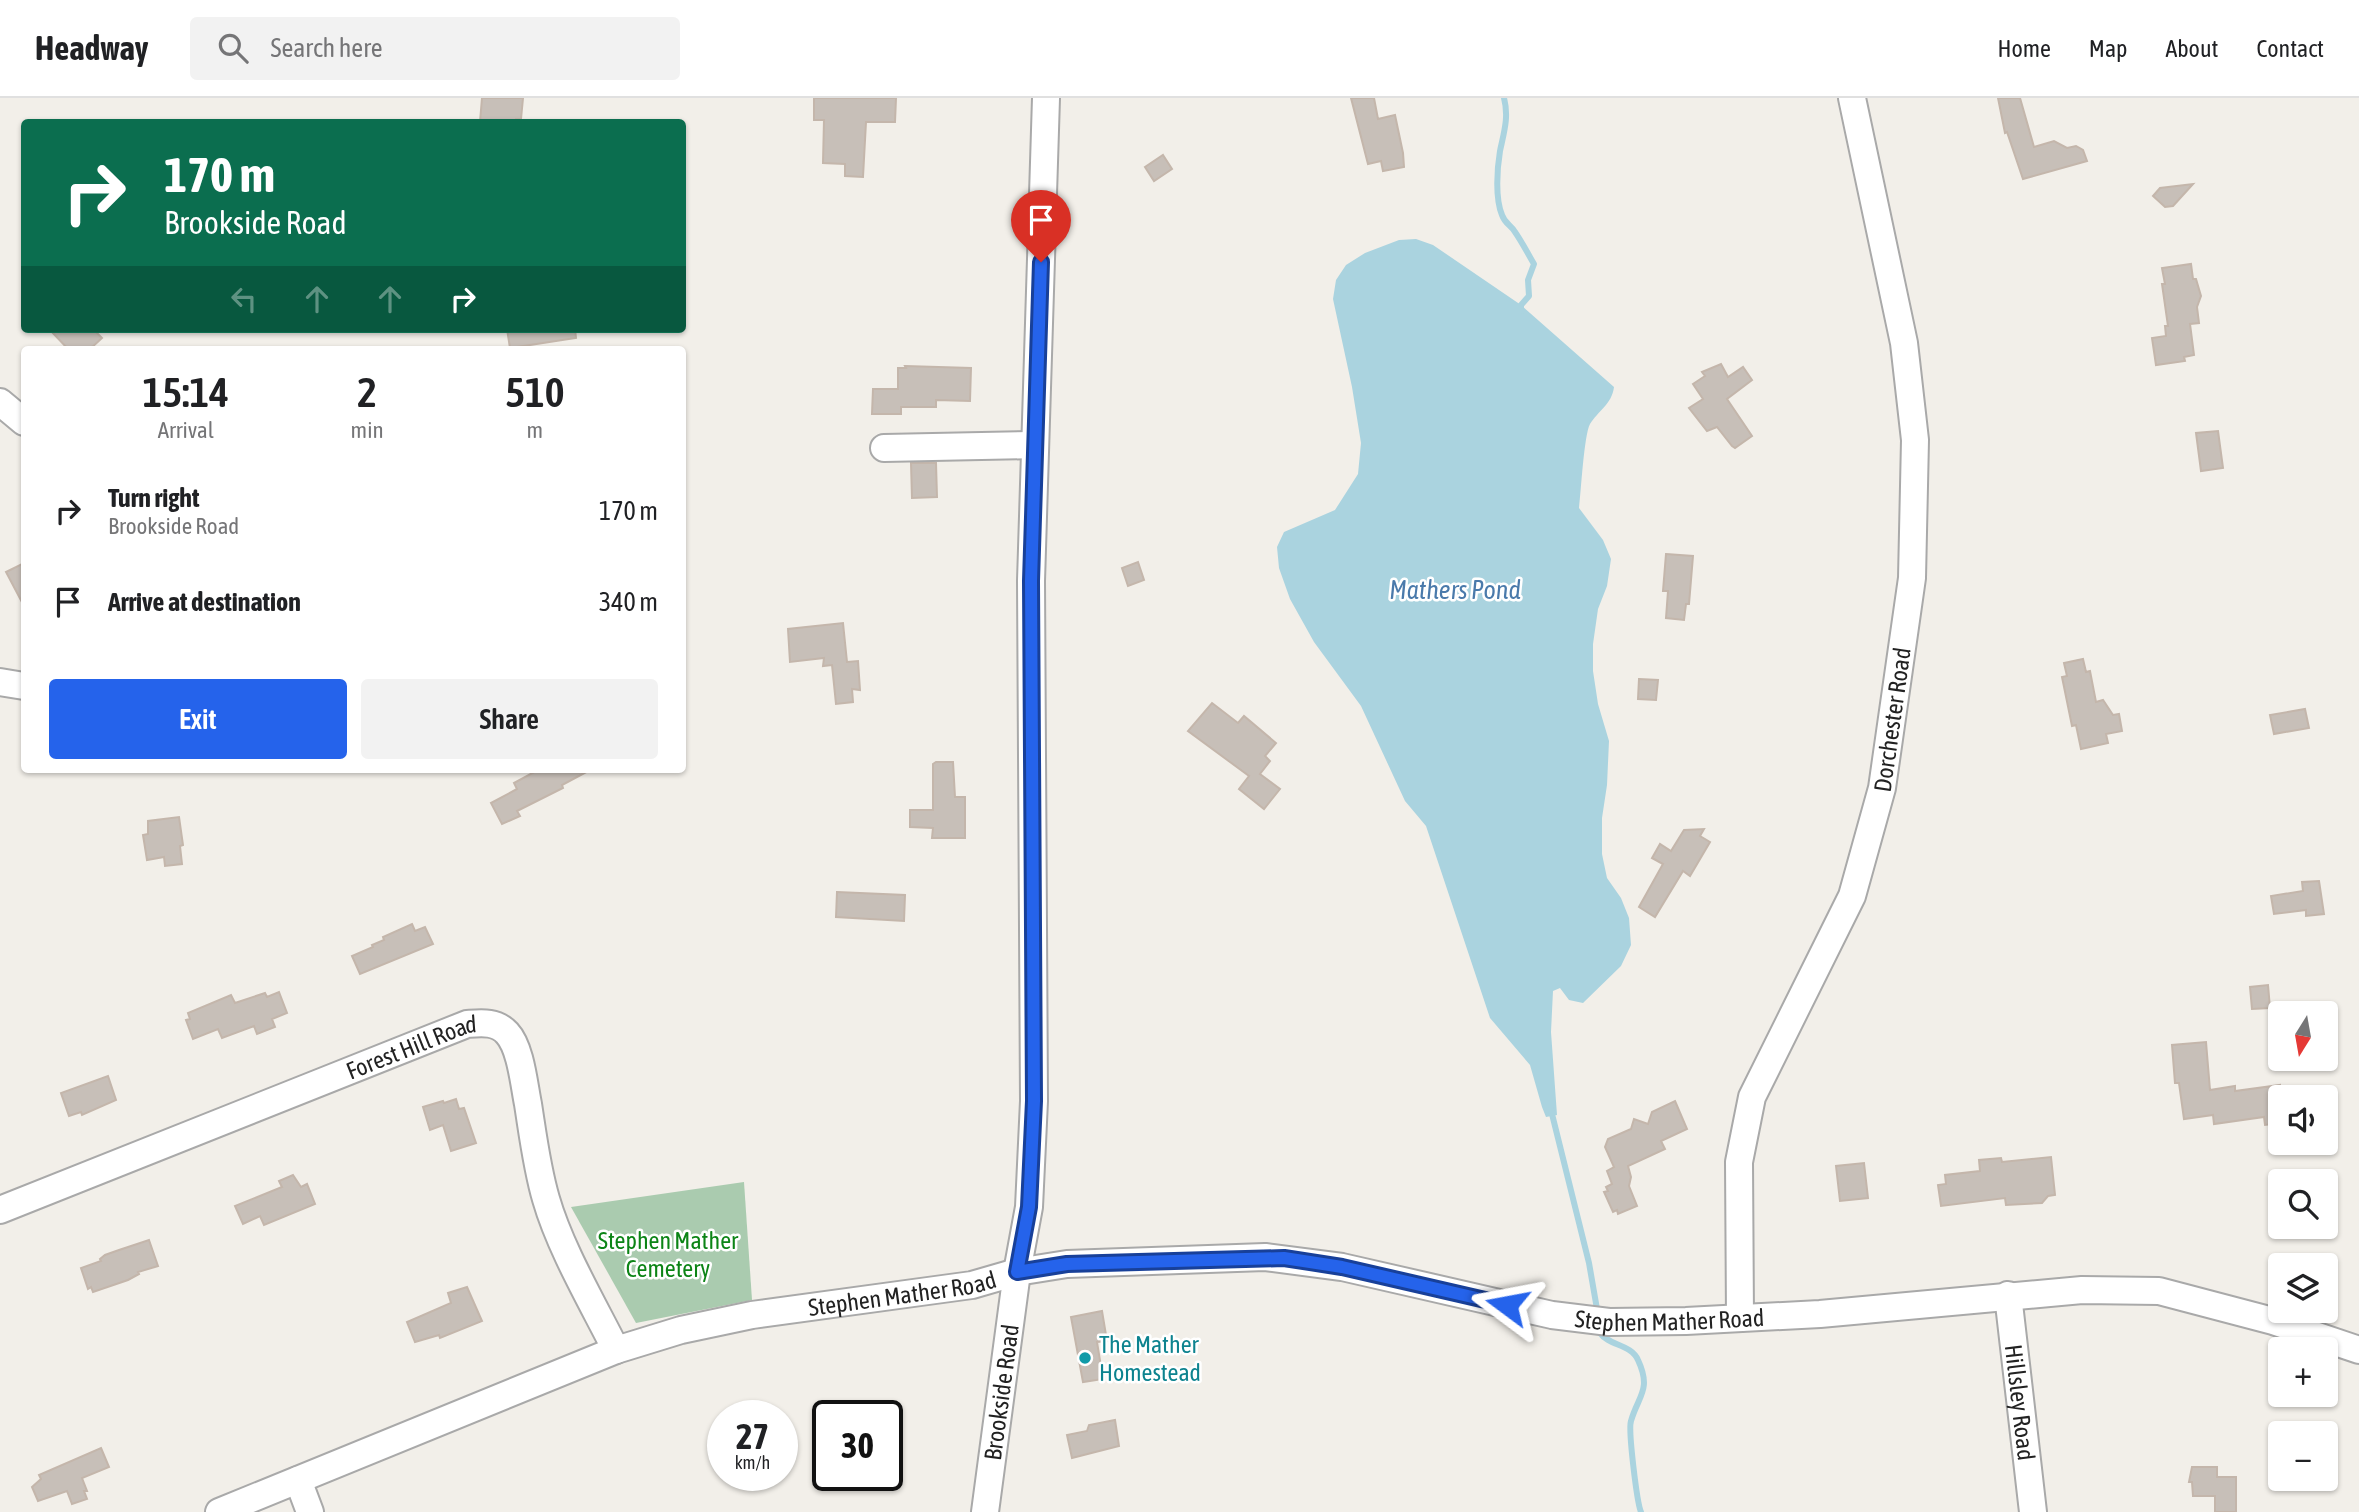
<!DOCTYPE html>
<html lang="en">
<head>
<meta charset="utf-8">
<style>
  :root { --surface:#fff; --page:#f2f2f2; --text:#202124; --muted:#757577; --line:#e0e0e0; --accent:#2563eb }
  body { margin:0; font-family:"Asap Condensed",sans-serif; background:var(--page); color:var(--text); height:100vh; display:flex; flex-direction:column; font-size:26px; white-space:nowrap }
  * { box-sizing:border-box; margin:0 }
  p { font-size:23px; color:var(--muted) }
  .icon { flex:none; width:38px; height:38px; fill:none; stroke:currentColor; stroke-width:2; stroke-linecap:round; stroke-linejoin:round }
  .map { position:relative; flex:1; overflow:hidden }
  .drawer { position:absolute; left:21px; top:248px; width:665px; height:427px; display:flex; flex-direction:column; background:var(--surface); border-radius:7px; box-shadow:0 2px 5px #0004 }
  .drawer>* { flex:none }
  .top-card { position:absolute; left:21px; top:21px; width:665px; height:214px; border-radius:7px; box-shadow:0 2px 5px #0004; background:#0b6e4f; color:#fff; overflow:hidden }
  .needle { width:46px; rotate:191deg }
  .tools { position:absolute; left:2268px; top:903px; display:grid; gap:14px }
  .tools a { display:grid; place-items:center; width:70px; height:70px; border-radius:7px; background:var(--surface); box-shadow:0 2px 5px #0004; font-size:35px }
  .speed { position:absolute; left:707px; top:1302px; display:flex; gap:14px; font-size:35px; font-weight:700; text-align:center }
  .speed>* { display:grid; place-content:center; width:91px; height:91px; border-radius:50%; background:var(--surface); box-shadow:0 2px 5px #0004; line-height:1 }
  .speed small { font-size:18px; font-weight:400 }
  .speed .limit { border:4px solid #111; border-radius:10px; background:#fff; color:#111 }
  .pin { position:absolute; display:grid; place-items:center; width:60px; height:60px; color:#fff; margin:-72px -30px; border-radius:50% 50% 50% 0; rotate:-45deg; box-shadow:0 0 7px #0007 }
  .pin .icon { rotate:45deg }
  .me { position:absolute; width:77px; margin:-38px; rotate:283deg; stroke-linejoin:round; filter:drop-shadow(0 0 5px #0008) }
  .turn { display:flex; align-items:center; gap:24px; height:147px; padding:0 28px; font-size:32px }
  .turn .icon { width:91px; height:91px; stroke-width:2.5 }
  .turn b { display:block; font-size:49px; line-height:60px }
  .lanes { display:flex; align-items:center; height:66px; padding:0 28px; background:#0003; justify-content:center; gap:35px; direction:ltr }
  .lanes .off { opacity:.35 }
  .eta { display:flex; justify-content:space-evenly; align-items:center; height:119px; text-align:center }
  .eta b { font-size:42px; font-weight:600; line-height:49px }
  .primary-button { display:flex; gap:14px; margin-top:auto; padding:14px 28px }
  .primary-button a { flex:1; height:80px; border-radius:7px; background:var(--accent); color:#fff; font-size:28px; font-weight:600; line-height:80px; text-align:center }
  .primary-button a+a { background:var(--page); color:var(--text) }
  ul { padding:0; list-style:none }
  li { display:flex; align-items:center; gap:21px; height:91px; padding:0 28px }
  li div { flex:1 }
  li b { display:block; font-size:26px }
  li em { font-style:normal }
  header { display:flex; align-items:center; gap:42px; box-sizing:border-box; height:98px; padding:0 35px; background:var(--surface); border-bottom:2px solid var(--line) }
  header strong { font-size:33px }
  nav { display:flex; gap:38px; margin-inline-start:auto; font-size:24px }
  .search { width:490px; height:63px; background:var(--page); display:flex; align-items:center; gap:18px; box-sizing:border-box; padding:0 24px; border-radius:7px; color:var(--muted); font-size:26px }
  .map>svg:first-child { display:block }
</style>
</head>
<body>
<header>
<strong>Headway</strong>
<div class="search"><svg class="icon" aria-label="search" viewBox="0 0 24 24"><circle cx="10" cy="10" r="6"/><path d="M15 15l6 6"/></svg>Search here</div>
<nav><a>Home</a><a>Map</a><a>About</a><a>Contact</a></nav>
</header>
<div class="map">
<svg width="2359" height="1414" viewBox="0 0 2359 1414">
  <rect width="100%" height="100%" fill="#f2efe9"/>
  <polygon fill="#aacbaf" points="744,1084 752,1202 636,1225 571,1109"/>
  <path fill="#aad3df" d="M1416,141l17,6 88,60 93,82c-2,17 -16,24 -24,37 -6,11 -9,68 -11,84l24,32 8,19 -4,27 -9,23 -5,35v27l5,33 11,37 -2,44 -5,33v36l5,24 14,20 8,20 2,27 -10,21 -38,37 -14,-3 -9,-12 -7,3 -2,41 6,83 -11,2 -4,-10 -12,-42 -40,-47 -64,-192 -21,-25 -44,-95 -47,-64 -24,-43 -11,-31 -2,-21 7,-15 51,-22 23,-36 3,-31 -9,-56 -19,-88 3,-19 10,-15 19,-12 34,-13z"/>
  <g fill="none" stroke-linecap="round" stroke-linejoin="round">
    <g stroke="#aad3df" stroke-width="6">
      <path d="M1504,0c5,19 0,34 -4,53 -3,18 -5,47 2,64 3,9 9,10 13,17 7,10 13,22 19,32l-6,16 1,16 -8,9v6"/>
      <polyline points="1551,1012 1589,1165 1597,1211"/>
      <path d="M1600,1235c9,13 31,11 38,27 14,30 0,36 -7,61 -3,9 6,82 10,91"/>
    </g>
  </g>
  <g fill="#c7bfb8" stroke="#c4b6ab" stroke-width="2">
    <polygon points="482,0 523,0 521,21 516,21 516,24 480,24"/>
    <polygon points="814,0 896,0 895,24 866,24 863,79 845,78 845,66 823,65 824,22 814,22"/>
    <polygon points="1351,0 1374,0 1378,21 1395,17 1403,55 1404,69 1383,73 1381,63 1368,66"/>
    <polygon points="1998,0 2020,0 2034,49 2054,43 2067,50 2076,48 2083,52 2087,63 2023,81 2007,34 2005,35"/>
    <polygon points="1163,57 1172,71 1154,83 1145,69"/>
    <polygon points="2193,86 2173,108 2165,109 2153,98 2160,90"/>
    <polygon points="2191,166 2193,181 2196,181 2201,198 2197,209 2199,225 2190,226 2194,257 2184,259 2185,263 2156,267 2152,240 2166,238 2165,228 2168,228 2162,186 2165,186 2162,170"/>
    <polygon points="49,231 93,231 102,240 89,252 69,252"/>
    <polygon points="507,231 575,231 576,240 510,250"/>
    <polygon points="1721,266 1728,279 1743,269 1752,282 1727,301 1752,338 1735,350 1732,348 1717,329 1707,333 1689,310 1703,301 1693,286 1705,278 1702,274"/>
    <polygon points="905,268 971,270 970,303 936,302 936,309 901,309 901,316 872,316 873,291 898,291 898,270 906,270"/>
    <polygon points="2218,333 2223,370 2201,373 2196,335"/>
    <polygon points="911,365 936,365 937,399 912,400"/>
    <polygon points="1666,456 1693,458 1689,506 1686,506 1684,522 1666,520 1668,493 1663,493"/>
    <polygon points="1138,464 1144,482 1128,488 1122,470"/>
    <polygon points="24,465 24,508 6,474"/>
    <polygon points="843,525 847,564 858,563 860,592 852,591 853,604 836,606 832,567 823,568 824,560 790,564 788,531"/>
    <polygon points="2083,561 2086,574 2090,573 2096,604 2103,602 2113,617 2119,616 2122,633 2106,636 2108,645 2081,651 2076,627 2072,628 2062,579 2067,578 2064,565"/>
    <polygon points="1639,581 1658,582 1656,602 1638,601"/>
    <polygon points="1212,605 1238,625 1244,618 1276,645 1265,658 1270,663 1260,676 1280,691 1264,711 1239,691 1249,678 1188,633"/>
    <polygon points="2305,611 2309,630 2274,636 2270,617"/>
    <polygon points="936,664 953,664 955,699 965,699 965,740 932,740 933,730 910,729 910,712 933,712 933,666"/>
    <polygon points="538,672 590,672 562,687 563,690 517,713 520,718 502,726 491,705 517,691 514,685"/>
    <polygon points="179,719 183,747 180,748 182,766 165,768 164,759 147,762 143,737 148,736 148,723"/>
    <polygon points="1704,731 1700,738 1710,744 1690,778 1683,773 1655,819 1639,809 1663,766 1652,760 1660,746 1671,753 1684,732"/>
    <polygon points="2319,783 2324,816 2306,818 2306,812 2274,816 2271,798 2303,793 2302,784"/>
    <polygon points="837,794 905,797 904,823 836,819"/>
    <polygon points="412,826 415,833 425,829 433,846 360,876 352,858 373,849 372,847 384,842 383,839"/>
    <polygon points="2268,887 2270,910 2252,911 2250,889"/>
    <polygon points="279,894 287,915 272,921 275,929 257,936 254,928 222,940 218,931 193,941 186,922 190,921 188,915 231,897 235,905 265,895 267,899"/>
    <polygon points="2206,944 2210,992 2235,988 2235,993 2280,987 2280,1025 2265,1027 2264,1019 2214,1026 2213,1017 2184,1021 2179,985 2175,985 2172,947"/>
    <polygon points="108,978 116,1002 82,1017 81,1014 69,1018 61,995"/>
    <polygon points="456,1001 459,1011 464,1010 476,1045 451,1053 443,1027 430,1032 423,1009 443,1003 444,1005"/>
    <polygon points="1675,1003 1687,1031 1661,1043 1665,1051 1628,1068 1631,1079 1629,1088 1637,1108 1618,1116 1617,1112 1613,1114 1604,1094 1608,1093 1606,1089 1612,1086 1607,1073 1614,1069 1605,1049 1608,1041 1631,1031 1634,1021 1648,1026 1652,1014"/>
    <polygon points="2051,1059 2055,1097 2048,1098 2042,1105 2006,1107 2005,1100 1941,1108 1938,1087 1946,1086 1945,1077 1980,1073 1979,1062 2001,1060 2002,1064"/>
    <polygon points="1864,1065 1868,1100 1840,1103 1836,1068"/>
    <polygon points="293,1077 301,1089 307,1086 315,1106 264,1127 260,1118 243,1126 235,1108 282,1089 279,1083"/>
    <polygon points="149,1142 158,1168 138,1174 139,1176 128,1182 93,1194 91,1189 88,1191 81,1170 101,1163 100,1161 105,1157 119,1152"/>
    <polygon points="467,1189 482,1223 440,1240 439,1237 415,1244 407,1224 451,1205 448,1195"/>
    <polygon points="1102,1213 1107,1243 1097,1244 1103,1281 1083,1284 1071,1219"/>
    <polygon points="1115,1322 1119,1348 1072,1360 1067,1337 1087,1333 1089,1327"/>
    <polygon points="101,1350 109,1369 82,1380 87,1393 84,1393 87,1401 72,1406 67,1393 38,1403 32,1389 41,1381 39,1377"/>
    <polygon points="2192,1369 2217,1369 2217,1379 2236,1379 2236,1414 2215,1414 2215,1398 2193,1398 2192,1384 2189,1384"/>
  </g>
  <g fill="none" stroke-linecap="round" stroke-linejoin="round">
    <g stroke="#a9a9a9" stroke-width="30">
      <g id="minor">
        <polyline points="0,304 24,324"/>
        <polyline points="884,350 1035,347"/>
        <polyline points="0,584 24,588"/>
        <path id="s1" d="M0,1112l467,-186c14,-1 29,-3 40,9 14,15 17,52 21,71 5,32 9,65 18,95 14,49 47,105 70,151"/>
        <path id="s2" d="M2008,1197l25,217"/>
        <path id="s3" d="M1740,1220l-1,-156 13,-65 100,-201 30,-108 30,-210 3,-138 -11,-97 -52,-245"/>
        <polyline points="298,1382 310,1414"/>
        <path id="s4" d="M219,1414l397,-162 65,-20 71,-15 220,-30 45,-13 50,-8 198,-7 77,10 210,48 57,7 77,-1 134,-7 262,-24 77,1 114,30 86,29"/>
        <path id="s5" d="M985,1414l32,-240 12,-65 5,-106 -3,-520 15,-483"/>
      </g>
    </g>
    <use href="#minor" stroke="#fff" stroke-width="26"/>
  </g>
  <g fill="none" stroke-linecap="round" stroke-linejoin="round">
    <g stroke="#184099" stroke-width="18">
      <polyline id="route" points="1041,164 1031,483 1034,1003 1029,1109 1017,1174 1067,1166 1284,1160 1342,1169 1507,1207"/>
    </g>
    <use href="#route" stroke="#2563eb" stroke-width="12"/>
  </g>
  <circle fill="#0f9aa8" stroke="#fff" stroke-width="2.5" cx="1085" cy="1260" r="7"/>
  <g text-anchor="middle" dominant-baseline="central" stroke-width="5" stroke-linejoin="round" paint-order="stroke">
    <g font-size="24" fill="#222" stroke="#fff">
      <text stroke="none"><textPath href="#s3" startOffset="628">Dorchester Road</textPath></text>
      <text stroke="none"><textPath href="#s1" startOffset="443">Forest Hill Road</textPath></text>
      <text stroke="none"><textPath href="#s4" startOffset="721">Stephen Mather Road</textPath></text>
      <text stroke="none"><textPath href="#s4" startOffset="1498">Stephen Mather Road</textPath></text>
      <text stroke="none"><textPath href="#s5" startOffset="121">Brookside Road</textPath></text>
      <text stroke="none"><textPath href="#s2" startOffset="108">Hillsley Road</textPath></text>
    </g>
    <g font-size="24" fill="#0c8416" stroke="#fff">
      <text x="668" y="1142">Stephen Mather<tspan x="668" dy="28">Cemetery</tspan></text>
    </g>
    <g font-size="24" fill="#0d838f" stroke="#fff" text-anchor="start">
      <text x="1099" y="1246">The Mather<tspan x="1099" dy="28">Homestead</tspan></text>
    </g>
    <g font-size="26" font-style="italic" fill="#4a7aab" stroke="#fff">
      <text x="1455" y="492">Mathers Pond</text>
    </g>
  </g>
</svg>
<div class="tools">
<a><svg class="needle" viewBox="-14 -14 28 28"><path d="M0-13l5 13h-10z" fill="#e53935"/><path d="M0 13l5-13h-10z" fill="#757577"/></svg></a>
<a><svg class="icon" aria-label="sound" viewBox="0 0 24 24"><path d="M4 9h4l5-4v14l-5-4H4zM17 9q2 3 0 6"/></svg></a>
<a><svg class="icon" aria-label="search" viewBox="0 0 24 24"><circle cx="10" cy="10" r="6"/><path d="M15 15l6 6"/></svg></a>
<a><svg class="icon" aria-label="layers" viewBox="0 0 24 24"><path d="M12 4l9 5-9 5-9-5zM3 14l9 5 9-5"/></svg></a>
<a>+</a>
<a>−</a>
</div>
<div class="speed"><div>27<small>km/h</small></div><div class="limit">30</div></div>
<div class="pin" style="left:1041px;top:164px;background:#d93025"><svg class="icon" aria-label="arrive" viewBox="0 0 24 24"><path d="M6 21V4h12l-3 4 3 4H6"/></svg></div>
<svg class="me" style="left:1507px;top:1207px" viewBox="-20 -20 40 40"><path d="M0-17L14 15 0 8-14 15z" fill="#2563eb" stroke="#fff" stroke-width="4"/></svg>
<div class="top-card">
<div class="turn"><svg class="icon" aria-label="right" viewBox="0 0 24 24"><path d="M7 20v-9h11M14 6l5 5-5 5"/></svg><div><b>170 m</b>Brookside Road</div></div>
<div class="lanes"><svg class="icon off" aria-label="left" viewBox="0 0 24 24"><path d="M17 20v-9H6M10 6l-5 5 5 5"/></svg><svg class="icon off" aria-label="ahead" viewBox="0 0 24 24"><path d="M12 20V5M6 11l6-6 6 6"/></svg><svg class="icon off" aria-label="ahead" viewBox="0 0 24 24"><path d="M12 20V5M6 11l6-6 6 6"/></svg><svg class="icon" aria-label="right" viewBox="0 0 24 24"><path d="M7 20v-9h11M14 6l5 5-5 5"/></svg></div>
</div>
<section class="drawer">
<div class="eta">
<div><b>15:14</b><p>Arrival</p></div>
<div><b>2</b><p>min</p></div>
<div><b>510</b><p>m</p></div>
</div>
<ul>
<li><svg class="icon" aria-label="right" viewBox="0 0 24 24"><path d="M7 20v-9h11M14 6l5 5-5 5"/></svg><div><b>Turn right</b><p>Brookside Road</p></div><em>170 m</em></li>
<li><svg class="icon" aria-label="arrive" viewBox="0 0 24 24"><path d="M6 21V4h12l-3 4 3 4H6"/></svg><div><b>Arrive at destination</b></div><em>340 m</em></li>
</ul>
<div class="primary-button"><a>Exit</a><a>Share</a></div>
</section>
</div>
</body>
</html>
